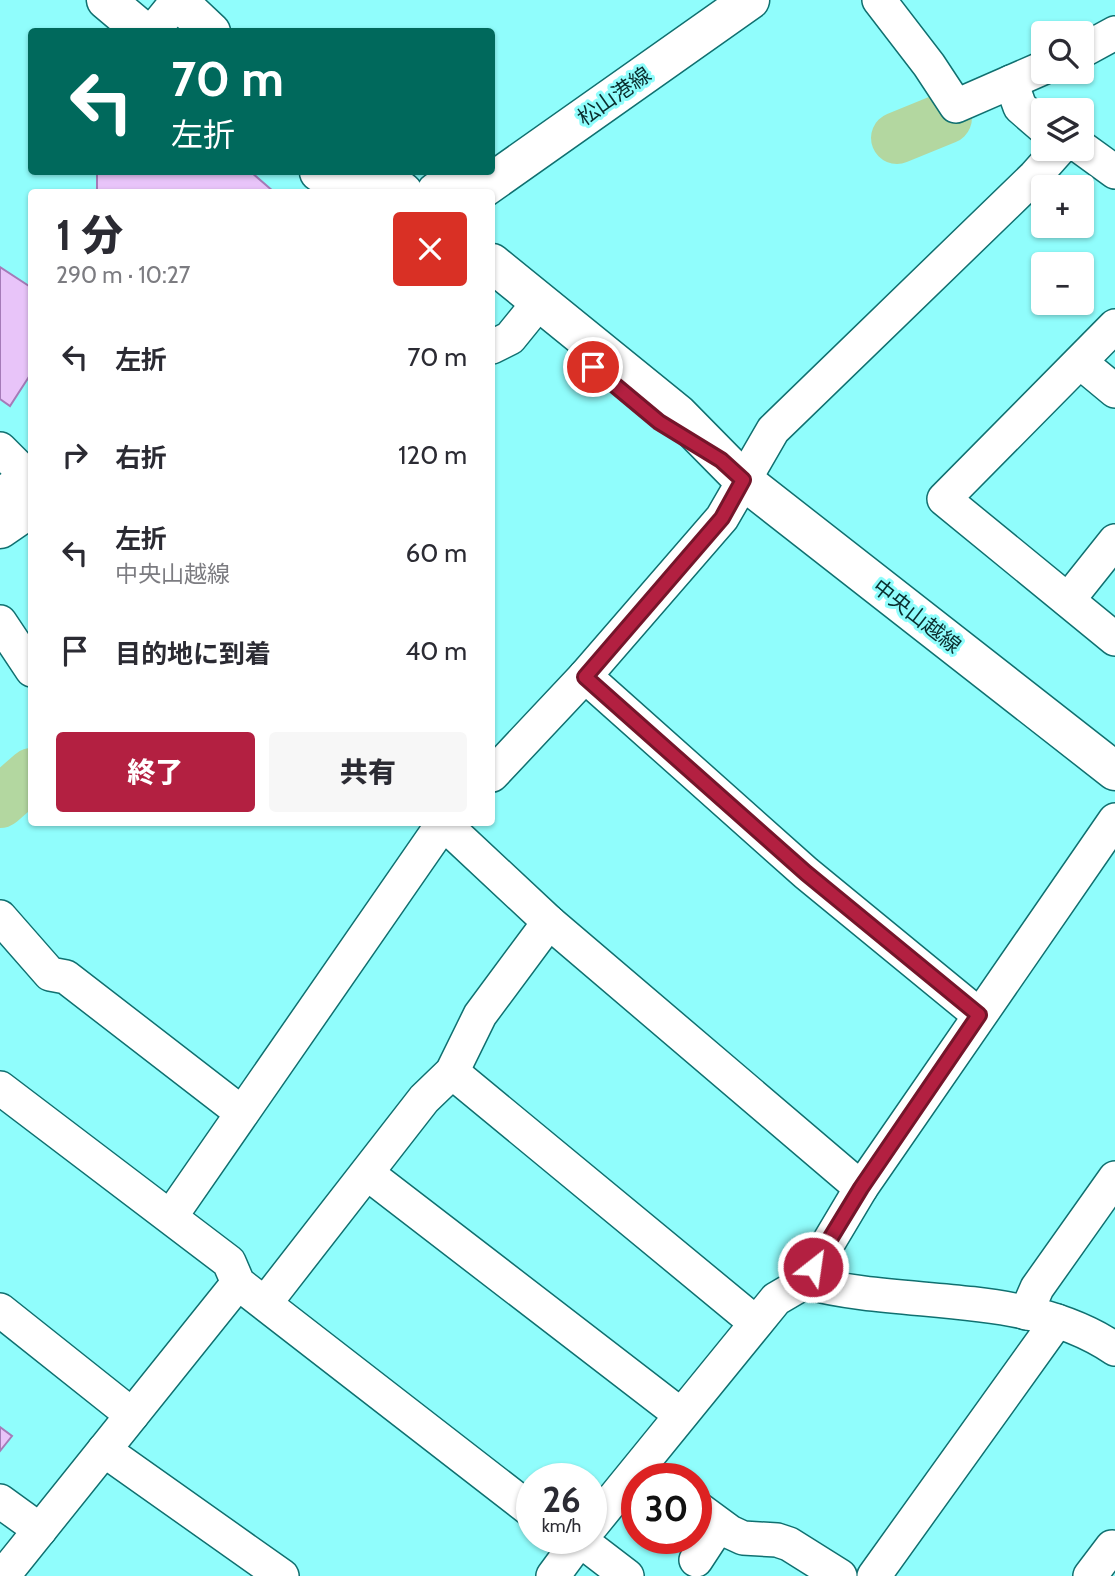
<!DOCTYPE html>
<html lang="ja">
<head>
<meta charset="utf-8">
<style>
  :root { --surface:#fff; --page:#f7f7f7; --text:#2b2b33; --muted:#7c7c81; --accent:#b32041 }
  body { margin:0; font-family:Cabin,"Noto Sans JP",sans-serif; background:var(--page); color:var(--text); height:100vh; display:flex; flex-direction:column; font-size:26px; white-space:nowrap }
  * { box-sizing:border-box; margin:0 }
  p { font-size:23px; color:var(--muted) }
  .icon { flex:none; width:38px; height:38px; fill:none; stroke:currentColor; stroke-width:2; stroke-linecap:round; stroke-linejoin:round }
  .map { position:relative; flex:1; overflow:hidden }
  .panel { position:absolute; left:28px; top:189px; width:467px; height:637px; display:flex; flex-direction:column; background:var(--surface); border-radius:7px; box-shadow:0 2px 5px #0004 }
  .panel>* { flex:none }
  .hud { position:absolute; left:28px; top:28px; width:467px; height:147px; border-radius:7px; box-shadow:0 2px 5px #0004; background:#00695c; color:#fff; overflow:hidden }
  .fabs { position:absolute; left:1031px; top:21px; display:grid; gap:14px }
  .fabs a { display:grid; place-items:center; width:63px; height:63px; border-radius:7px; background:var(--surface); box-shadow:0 2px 5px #0004; font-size:35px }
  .speed { position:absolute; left:516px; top:1463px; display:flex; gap:14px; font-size:35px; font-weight:700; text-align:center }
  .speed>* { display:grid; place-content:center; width:91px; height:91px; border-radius:50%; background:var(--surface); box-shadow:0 2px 5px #0004; line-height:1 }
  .speed small { font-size:18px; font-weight:400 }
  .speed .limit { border:10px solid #d22; background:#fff; color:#111 }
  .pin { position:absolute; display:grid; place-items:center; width:60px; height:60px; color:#fff; margin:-30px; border:4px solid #fff; border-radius:50%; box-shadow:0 2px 7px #0007 }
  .me { position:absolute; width:77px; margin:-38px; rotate:30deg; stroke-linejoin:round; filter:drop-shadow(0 0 5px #0008) }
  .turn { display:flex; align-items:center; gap:24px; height:147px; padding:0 28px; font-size:32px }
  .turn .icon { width:91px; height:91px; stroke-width:2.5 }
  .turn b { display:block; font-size:49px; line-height:60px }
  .round { display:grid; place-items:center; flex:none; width:74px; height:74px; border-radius:7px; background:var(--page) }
  .summary { display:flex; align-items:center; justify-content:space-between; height:119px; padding:0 28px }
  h1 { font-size:42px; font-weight:800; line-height:52px }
  .action { display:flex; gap:14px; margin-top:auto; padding:14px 28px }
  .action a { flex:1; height:80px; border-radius:7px; background:var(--accent); color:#fff; font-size:28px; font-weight:800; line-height:80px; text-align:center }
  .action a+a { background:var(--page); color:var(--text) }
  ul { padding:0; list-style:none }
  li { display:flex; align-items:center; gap:21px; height:98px; padding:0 28px }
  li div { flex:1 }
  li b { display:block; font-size:26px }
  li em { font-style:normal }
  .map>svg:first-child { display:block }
</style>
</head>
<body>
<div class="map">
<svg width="1115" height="1576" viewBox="0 0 1115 1576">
  <rect width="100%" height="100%" fill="#90fdfc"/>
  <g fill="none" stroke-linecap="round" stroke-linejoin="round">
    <g stroke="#b3d7a0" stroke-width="52">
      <polyline points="897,138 946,118"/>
      <polyline points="0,802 32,774"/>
    </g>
  </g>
  <g fill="#e8c4f9" stroke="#a57bb8" stroke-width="2">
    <polygon points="97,172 251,172 274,192 97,192"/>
    <polygon points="0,267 32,288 32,372 10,406 0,399"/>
    <polygon points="0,1427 12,1436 0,1451"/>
  </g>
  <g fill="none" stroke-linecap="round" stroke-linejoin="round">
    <g stroke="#107070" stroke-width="36">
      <g id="minor">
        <polyline points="879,0 929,65 956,106 1043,68"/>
        <polyline points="152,32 178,0"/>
        <polyline points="1082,51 1115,33"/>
        <polyline points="1011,82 1020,107 1043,127"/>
        <polyline points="1082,148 1115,172"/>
        <polyline points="1115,326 944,499 1115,639"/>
        <polyline points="492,347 510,338 540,301"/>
        <polyline points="1080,362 1115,391"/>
        <polyline points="0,449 32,481"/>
        <polyline points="1068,600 1115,541"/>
        <polyline points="0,622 32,670"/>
        <polyline points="585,676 806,873 979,1015"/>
        <polyline points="492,775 585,676 722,518 773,430 1035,176 1059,149"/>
        <polyline points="442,822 549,922 861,1188 805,1282 776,1299 592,1525"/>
        <polyline points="0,917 50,974 66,977 242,1113"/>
        <polyline points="452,1072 756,1323"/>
        <polyline points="0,1088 229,1262 238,1283 532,1511"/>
        <polyline points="368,1174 681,1415"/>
        <polyline points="861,1188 1115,820"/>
        <polyline points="171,1216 444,822"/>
        <path d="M805,1282c102,27 219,6 310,67"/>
        <polyline points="266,1302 424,1099 452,1072 480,1015 549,922"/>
        <polyline points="0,1310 132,1415"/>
        <polyline points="1026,1313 1037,1288 1115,1178"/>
        <polyline points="104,1450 282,1576"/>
        <polyline points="0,1501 40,1530"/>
        <polyline points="696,1507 730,1532 743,1538 777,1540 789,1544 840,1576"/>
        <polyline points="580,1540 627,1576"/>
        <polyline points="696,1560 719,1525"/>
        <polyline points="3,1576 238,1283"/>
        <polyline points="553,1576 581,1538"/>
        <polyline points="874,1576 1057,1321"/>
        <polyline points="1090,1576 1112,1547 1115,1549"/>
      </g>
    </g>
    <g stroke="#107070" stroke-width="41">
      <polyline id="tertiary" points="492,263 678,414 743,480 1115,771"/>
    </g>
    <g stroke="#107070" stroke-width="41">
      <g id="secondary">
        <polyline points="0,498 32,476"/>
        <polyline points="0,529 32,507"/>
      </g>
    </g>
    <g stroke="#107070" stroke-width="41">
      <g id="primary">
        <polyline points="106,0 144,32"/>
        <polyline points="177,0 211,32"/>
        <polyline points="319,172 352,192"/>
        <polyline points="378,172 403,192"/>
        <polyline points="436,192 465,172"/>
        <polyline points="478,192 750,0"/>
      </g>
    </g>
    <use href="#minor" stroke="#fff" stroke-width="33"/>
    <use href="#tertiary" stroke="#fff" stroke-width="38"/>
    <use href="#secondary" stroke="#fff" stroke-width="38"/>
    <use href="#primary" stroke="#fff" stroke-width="38"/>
  </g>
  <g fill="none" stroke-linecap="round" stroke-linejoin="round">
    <g stroke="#74152a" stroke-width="18">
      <polyline id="route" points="593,367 659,422 721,460 743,480 722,518 585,677 806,873 979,1015 861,1188 813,1267"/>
    </g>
    <use href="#route" stroke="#b32041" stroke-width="12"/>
  </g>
  <g text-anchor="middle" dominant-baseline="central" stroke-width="6" stroke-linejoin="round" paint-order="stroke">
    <g font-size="21" fill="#092e2e" stroke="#90fdfc">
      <text transform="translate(614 96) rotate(-35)">松山港線</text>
      <text transform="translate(917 616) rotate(38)">中央山越線</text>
    </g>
  </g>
</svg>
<div class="fabs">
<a><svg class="icon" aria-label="search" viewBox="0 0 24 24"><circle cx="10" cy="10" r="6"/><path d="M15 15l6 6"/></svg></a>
<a><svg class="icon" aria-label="layers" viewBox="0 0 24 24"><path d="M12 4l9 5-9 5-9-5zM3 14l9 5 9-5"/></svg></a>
<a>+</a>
<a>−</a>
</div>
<div class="speed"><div>26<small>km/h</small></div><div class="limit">30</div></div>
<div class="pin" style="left:593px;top:367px;background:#d93025"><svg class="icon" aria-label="arrive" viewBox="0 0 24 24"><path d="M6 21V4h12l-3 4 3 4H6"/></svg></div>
<svg class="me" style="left:813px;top:1267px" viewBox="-20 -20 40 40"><circle r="17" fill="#b32041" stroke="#fff" stroke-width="3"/><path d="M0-11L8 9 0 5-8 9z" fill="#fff"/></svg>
<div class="hud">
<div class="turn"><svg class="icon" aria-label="left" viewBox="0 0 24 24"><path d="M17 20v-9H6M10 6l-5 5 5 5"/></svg><div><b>70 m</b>左折</div></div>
</div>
<section class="panel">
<div class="summary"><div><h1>1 分</h1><p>290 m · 10:27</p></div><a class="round" style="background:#d93025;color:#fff"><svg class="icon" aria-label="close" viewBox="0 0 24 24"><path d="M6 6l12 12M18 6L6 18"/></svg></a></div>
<ul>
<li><svg class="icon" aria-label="left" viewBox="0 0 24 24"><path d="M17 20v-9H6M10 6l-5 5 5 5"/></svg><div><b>左折</b></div><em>70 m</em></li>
<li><svg class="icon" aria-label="right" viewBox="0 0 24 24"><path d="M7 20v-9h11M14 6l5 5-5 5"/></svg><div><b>右折</b></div><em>120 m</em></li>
<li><svg class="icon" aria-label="left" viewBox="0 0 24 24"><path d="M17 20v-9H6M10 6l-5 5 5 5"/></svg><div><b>左折</b><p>中央山越線</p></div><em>60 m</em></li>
<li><svg class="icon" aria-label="arrive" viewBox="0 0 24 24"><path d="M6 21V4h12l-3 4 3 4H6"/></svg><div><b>目的地に到着</b></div><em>40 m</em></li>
</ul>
<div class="action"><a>終了</a><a>共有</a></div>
</section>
</div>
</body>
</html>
